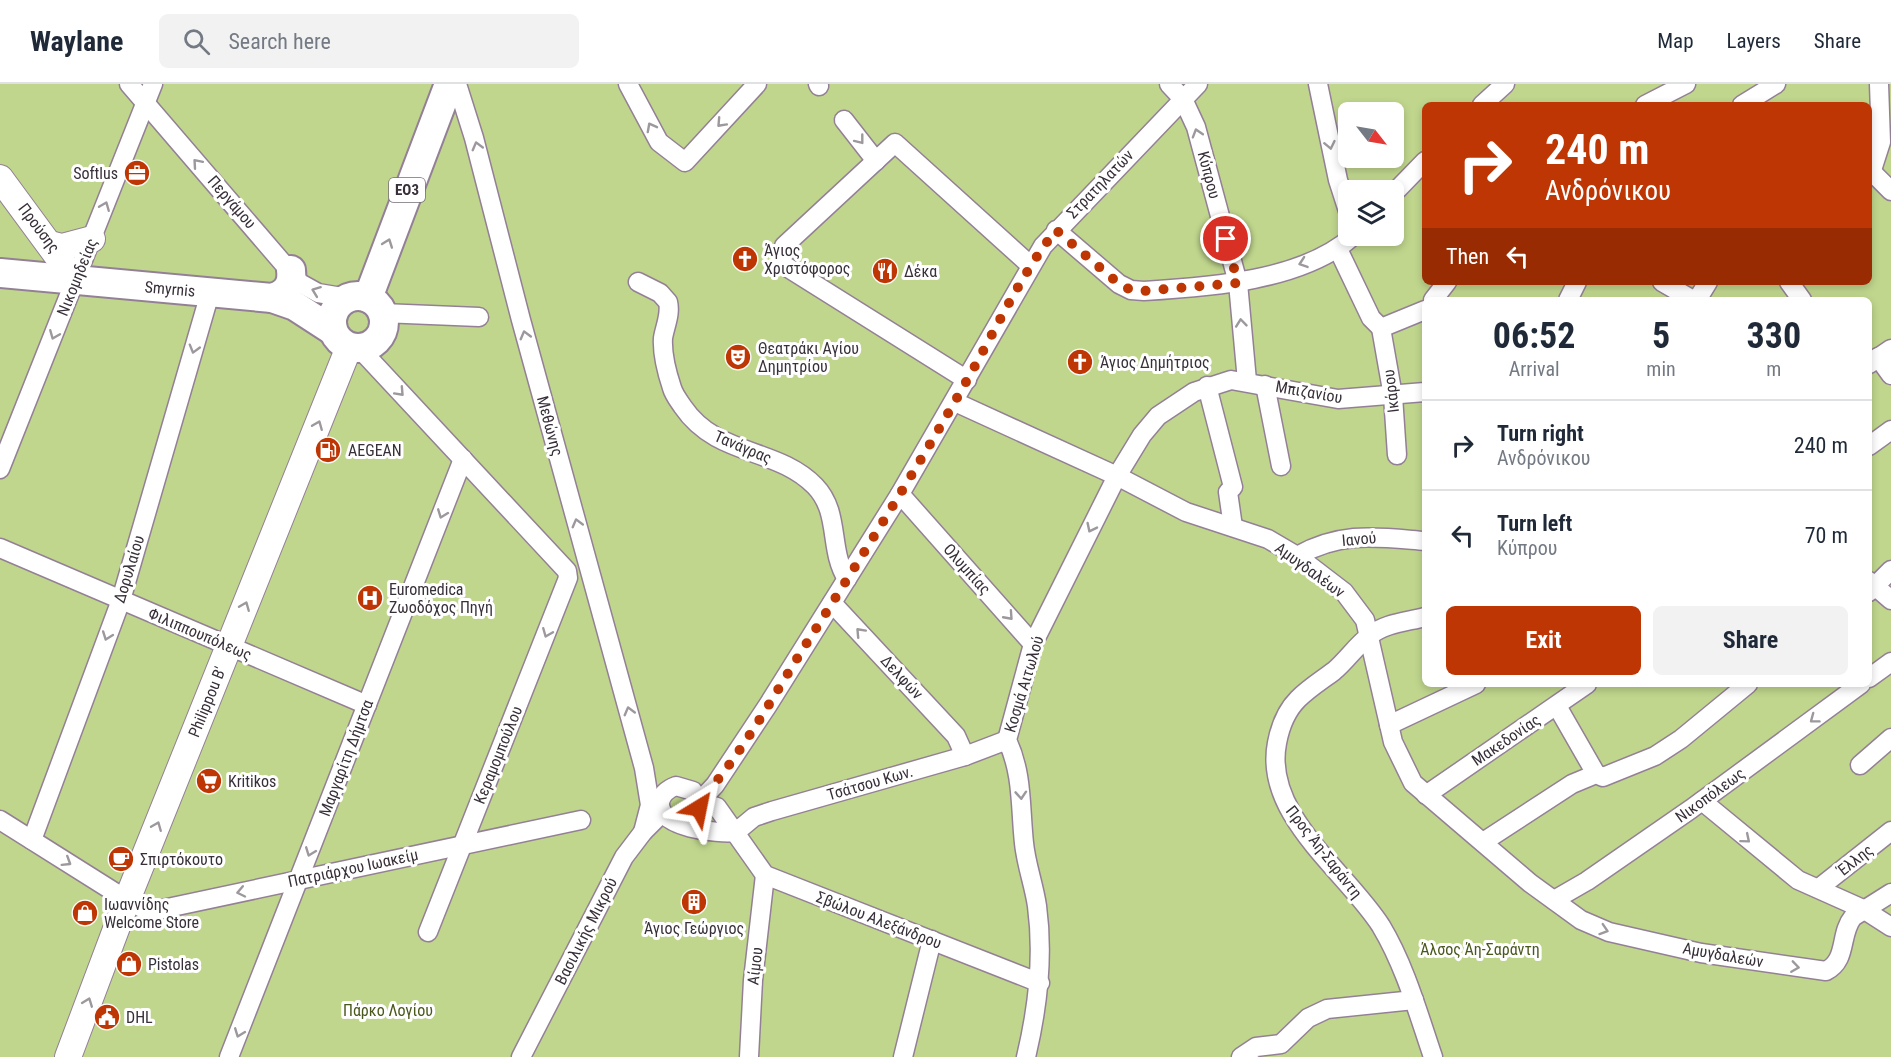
<!DOCTYPE html>
<html lang="en">
<head>
<meta charset="utf-8">
<style>
  :root { --surface:#fff; --page:#f2f2f3; --text:#1f2937; --muted:#747a83; --line:#e0e1e3; --accent:#be3603 }
  body { margin:0; font-family:"Roboto Condensed",sans-serif; background:var(--page); color:var(--text); height:100vh; display:flex; flex-direction:column; font-size:22px; white-space:nowrap }
  * { box-sizing:border-box; margin:0 }
  p { font-size:20px; color:var(--muted) }
  .icon { flex:none; width:33px; height:33px; fill:none; stroke:currentColor; stroke-width:2; stroke-linecap:round; stroke-linejoin:round }
  .map { position:relative; flex:1; overflow:hidden }
  .drawer { position:absolute; left:1422px; top:213px; width:450px; height:390px; display:flex; flex-direction:column; background:var(--surface); border-radius:9px; box-shadow:0 3px 9px #0003 }
  .drawer>* { flex:none }
  .top-card { position:absolute; left:1422px; top:18px; width:450px; height:183px; border-radius:9px; box-shadow:0 3px 9px #0003; background:#be3603; color:#fff; overflow:hidden }
  .needle { width:39px; rotate:121deg }
  .fabs { position:absolute; left:1338px; top:18px; display:grid; gap:12px }
  .fabs a { display:grid; place-items:center; width:66px; height:66px; border-radius:9px; background:var(--surface); box-shadow:0 3px 9px #0003; font-size:30px }
  .pin { position:absolute; display:grid; place-items:center; width:51px; height:51px; color:#fff; margin:-26px; border:3px solid #fff; border-radius:50%; box-shadow:0 2px 6px #0007 }
  .me { position:absolute; width:66px; margin:-33px; rotate:35deg; stroke-linejoin:round; filter:drop-shadow(0 0 4px #0008) }
  .turn { display:flex; align-items:center; gap:21px; height:126px; padding:0 24px; font-size:27px }
  .turn .icon { width:78px; height:78px; stroke-width:2.5 }
  .turn b { display:block; font-size:42px; line-height:51px }
  .then { display:flex; align-items:center; height:57px; padding:0 24px; background:#0003; gap:12px; font-size:22px }
  .eta { display:flex; justify-content:space-evenly; align-items:center; height:102px; text-align:center }
  .eta b { font-size:36px; font-weight:700; line-height:42px }
  .cta { display:flex; gap:12px; margin-top:auto; padding:12px 24px }
  .cta a { flex:1; height:69px; border-radius:9px; background:var(--accent); color:#fff; font-size:24px; font-weight:700; line-height:69px; text-align:center }
  .cta a+a { background:var(--page); color:var(--text) }
  ul { padding:0; list-style:none }
  li { display:flex; align-items:center; gap:18px; height:90px; padding:0 24px; border-top:2px solid var(--line) }
  li div { flex:1 }
  li b { display:block; font-size:22px }
  li em { font-style:normal }
  header { display:flex; align-items:center; gap:36px; box-sizing:border-box; height:84px; padding:0 30px; background:var(--surface); border-bottom:2px solid var(--line) }
  header strong { font-size:28px }
  nav { display:flex; gap:33px; margin-inline-start:auto; font-size:21px }
  .search { width:420px; height:54px; background:var(--page); display:flex; align-items:center; gap:15px; box-sizing:border-box; padding:0 21px; border-radius:9px; color:var(--muted); font-size:22px }
  .map>svg:first-child { display:block }
</style>
</head>
<body>
<header>
<strong>Waylane</strong>
<div class="search"><svg class="icon" aria-label="search" viewBox="0 0 24 24"><circle cx="10" cy="10" r="6"/><path d="M15 15l6 6"/></svg>Search here</div>
<nav><a>Map</a><a>Layers</a><a>Share</a></nav>
</header>
<div class="map">
<svg width="1891" height="973" viewBox="0 0 1891 973">
  <rect width="100%" height="100%" fill="#fceefd"/>
  <path fill="#c0d68d" fill-rule="evenodd" d="M0,0h1891v973h-1891zM1425,21h444v177h-444zM1348,28h46v46h-46zM1348,106h46v46h-46zM1425,216h444v384h-444z"/>
  <g fill="none" stroke-linecap="round" stroke-linejoin="round">
    <g stroke="#948096" stroke-width="21">
      <g id="street">
        <polyline points="129,0 300,199 318,209 348,214"/>
        <polyline points="457,0 474,54 521,236 644,684 650,721 643,748"/>
        <polyline points="628,0 659,58 685,78 757,0"/>
        <polyline points="818,0 819,2"/>
        <polyline points="1169,0 1183,15 1196,43 1238,199 1247,297"/>
        <polyline points="1318,0 1338,96 1348,127"/>
        <polyline points="1482,21 1505,0"/>
        <polyline points="1645,21 1686,0"/>
        <polyline points="1742,21 1776,0"/>
        <polyline points="844,36 876,77"/>
        <polyline points="1869,85 1891,107"/>
        <polyline points="1872,86 1881,58 1879,0"/>
        <polyline points="1394,109 1425,77"/>
        <path d="M1056,146l63,54 12,6 13,1c65,-4 159,-10 209,-55"/>
        <polyline points="1338,165 1371,234 1381,244 1425,226"/>
        <path d="M638,198l22,11 8,9c3,12 -3,24 -5,36 -1,15 4,35 9,50 2,7 7,13 11,19 34,50 94,40 132,79 26,27 13,63 32,93"/>
        <polyline points="1662,198 1693,216"/>
        <polyline points="1789,198 1802,216"/>
        <polyline points="1433,216 1447,198"/>
        <polyline points="1568,216 1577,198"/>
        <polyline points="1697,216 1708,198"/>
        <polyline points="382,229 479,233"/>
        <polyline points="1381,244 1393,312 1397,371"/>
        <polyline points="360,265 567,487 568,494 428,848"/>
        <polyline points="1878,273 1891,291"/>
        <polyline points="1869,280 1891,265"/>
        <polyline points="967,296 782,180 784,162 895,59 1030,181"/>
        <polyline points="1265,301 1281,382"/>
        <polyline points="1207,302 1233,403 1228,408 1233,443"/>
        <path d="M955,318l162,74 69,36 82,27 29,17 47,36 21,28 28,122 20,41 117,100 51,37 28,12 92,21 125,18c22,-11 13,-37 27,-54l38,-24"/>
        <polyline points="1869,362 1891,346"/>
        <polyline points="0,385 153,0"/>
        <polyline points="900,410 1033,560"/>
        <polyline points="0,464 367,621"/>
        <path d="M1297,472c45,-25 79,-19 128,-15"/>
        <polyline points="1869,497 1891,516"/>
        <polyline points="1869,508 1891,486"/>
        <polyline points="832,519 956,652 965,672"/>
        <path d="M1425,533c-19,5 -40,6 -56,19 -13,10 -22,24 -35,35 -12,9 -25,17 -36,28 -12,12 -18,28 -21,44 -14,72 69,128 104,183 24,40 37,87 52,131"/>
        <polyline points="1869,594 1891,578"/>
        <polyline points="1557,622 1596,690"/>
        <polyline points="1389,641 1476,600"/>
        <polyline points="1860,681 1891,654"/>
        <polyline points="1426,711 1587,600"/>
        <polyline points="1702,717 1798,796 1863,825 1891,843"/>
        <polyline points="0,736 127,816 144,825 158,826 581,736"/>
        <path d="M682,740l15,-10 2,-12 -6,-11 -17,-5c-8,3 -14,7 -16,16 -3,26 58,32 76,30"/>
        <polyline points="736,748 754,733 772,727 965,672 1007,656"/>
        <polyline points="32,756 121,516 210,209"/>
        <polyline points="1483,758 1572,700 1596,690 1603,693 1655,672 1681,655 1748,600"/>
        <polyline points="1819,804 1891,747"/>
        <polyline points="1554,816 1587,797 1691,725 1861,600"/>
        <polyline points="1040,899 765,791 717,723 699,718 715,701 768,621 900,410 1043,162 1198,0"/>
        <polyline points="229,973 463,375"/>
        <polyline points="521,973 624,773 643,748 662,729"/>
        <polyline points="749,973 753,896 765,791"/>
        <polyline points="903,973 932,856"/>
        <path d="M1026,973c12,-50 18,-99 11,-151 -3,-21 -11,-42 -13,-63 -4,-37 -1,-69 -17,-103l26,-96 84,-168 25,-41 16,-19 36,-24 37,-12 107,19 87,-7"/>
        <polyline points="1241,973 1256,963 1281,960 1308,934 1327,925 1414,916"/>
      </g>
    </g>
    <g stroke="#948096" stroke-width="28">
      <g id="secondary">
        <polyline points="0,94 75,196"/>
        <polyline points="50,160 62,163 92,155"/>
        <polyline points="68,973 127,816 349,263"/>
      </g>
    </g>
    <g stroke="#948096" stroke-width="32">
      <g id="primary">
        <polyline points="0,189 272,214 295,222 332,246"/>
        <circle cx="358" cy="238" r="26"/>
        <path d="M272,214c14,-4 21,-13 19,-28"/>
        <polyline points="368,214 449,0"/>
      </g>
    </g>
    <use href="#street" stroke="#fff" stroke-width="18"/>
    <use href="#secondary" stroke="#fff" stroke-width="26"/>
    <use href="#primary" stroke="#fff" stroke-width="28"/>
  </g>
  <defs><path id="oneway-chevron" d="M-2-3.5L2.5 0L-2 3.5" fill="none" stroke-width="1.6" stroke-linecap="round" stroke-linejoin="round" transform="scale(1.5)"/></defs>
  <g stroke="#9c989c">
    <use href="#oneway-chevron" transform="translate(721 39) rotate(133)"/>
    <use href="#oneway-chevron" transform="translate(651 43) rotate(-118)"/>
    <use href="#oneway-chevron" transform="translate(1197 49) rotate(-107)"/>
    <use href="#oneway-chevron" transform="translate(860 56) rotate(52)"/>
    <use href="#oneway-chevron" transform="translate(1330 61) rotate(78)"/>
    <use href="#oneway-chevron" transform="translate(477 62) rotate(-105)"/>
    <use href="#oneway-chevron" transform="translate(197 79) rotate(-131)"/>
    <use href="#oneway-chevron" transform="translate(105 122) rotate(-68)"/>
    <use href="#oneway-chevron" transform="translate(388 159) rotate(-70)"/>
    <use href="#oneway-chevron" transform="translate(1303 179) rotate(161)"/>
    <use href="#oneway-chevron" transform="translate(316 207) rotate(-159)"/>
    <use href="#oneway-chevron" transform="translate(1241 239) rotate(-96)"/>
    <use href="#oneway-chevron" transform="translate(54 251) rotate(112)"/>
    <use href="#oneway-chevron" transform="translate(525 251) rotate(-105)"/>
    <use href="#oneway-chevron" transform="translate(194 265) rotate(106)"/>
    <use href="#oneway-chevron" transform="translate(400 308) rotate(47)"/>
    <use href="#oneway-chevron" transform="translate(318 341) rotate(-68)"/>
    <use href="#oneway-chevron" transform="translate(442 430) rotate(111)"/>
    <use href="#oneway-chevron" transform="translate(577 439) rotate(-105)"/>
    <use href="#oneway-chevron" transform="translate(1091 444) rotate(116)"/>
    <use href="#oneway-chevron" transform="translate(245 522) rotate(-68)"/>
    <use href="#oneway-chevron" transform="translate(1009 532) rotate(48)"/>
    <use href="#oneway-chevron" transform="translate(860 548) rotate(-133)"/>
    <use href="#oneway-chevron" transform="translate(547 549) rotate(112)"/>
    <use href="#oneway-chevron" transform="translate(107 552) rotate(110)"/>
    <use href="#oneway-chevron" transform="translate(629 627) rotate(-105)"/>
    <use href="#oneway-chevron" transform="translate(1814 635) rotate(143)"/>
    <use href="#oneway-chevron" transform="translate(1021 711) rotate(86)"/>
    <use href="#oneway-chevron" transform="translate(157 742) rotate(-68)"/>
    <use href="#oneway-chevron" transform="translate(1746 755) rotate(40)"/>
    <use href="#oneway-chevron" transform="translate(310 768) rotate(111)"/>
    <use href="#oneway-chevron" transform="translate(67 778) rotate(32)"/>
    <use href="#oneway-chevron" transform="translate(241 808) rotate(168)"/>
    <use href="#oneway-chevron" transform="translate(1604 846) rotate(18)"/>
    <use href="#oneway-chevron" transform="translate(1795 883) rotate(8)"/>
    <use href="#oneway-chevron" transform="translate(88 918) rotate(-69)"/>
    <use href="#oneway-chevron" transform="translate(239 949) rotate(111)"/>
  </g>
  <g fill="none" stroke-linecap="round" stroke-linejoin="round">
    <path stroke="#be3603" stroke-width="10" stroke-dasharray="0 18" d="M699,724v-6c41,-45 72,-102 104,-153 56,-88 112,-177 163,-267 29,-51 54,-106 90,-152l63,54 12,6 13,1 94,-8 -12,-44"/>
  </g>
  <defs>
    <g id="office-disc" transform="scale(1.35)"><circle r="9.5" fill="#be3603" stroke="#fff"/><path d="M-6-3h4V-5.5h4V-3h4V5H-6ZM-1-4.5V-3h2v-1.5ZM-6 0V1H6V0Z" fill="#fff"/></g>
    <g id="church-disc" transform="scale(1.35)"><circle r="9.5" fill="#be3603" stroke="#fff"/><path d="M-1.2-6h2.4v3.5h3.3v2.4h-3.3V6h-2.4V-.1h-3.3v-2.4h3.3Z" fill="#fff"/></g>
    <g id="restaurant-disc" transform="scale(1.35)"><circle r="9.5" fill="#be3603" stroke="#fff"/><path d="M-5-6h1v4h1v-4h1v4h1v-4h1v5L-1.5 .5V6h-2V.5L-5-1ZM5-6V6H3V1.5H1.5Q1.5-4 5-6Z" fill="#fff"/></g>
    <g id="theatre-disc" transform="scale(1.35)"><circle r="9.5" fill="#be3603" stroke="#fff"/><path d="M-5-5.5Q0-4 5-5.5V0Q5 5 0 6Q-5 5-5 0ZM-3.3-2.5H-1v1.5H-3.3ZM1-2.5H3.3v1.5H1ZM-2.8 1Q0 5.5 2.8 1Z" fill="#fff"/></g>
    <g id="fuel-disc" transform="scale(1.35)"><circle r="9.5" fill="#be3603" stroke="#fff"/><path d="M-5.5-6h7V0h2V4h1.3V-2.5L3-4.5l.8-.8L6-3V5H2.5V1h-1V6h-7ZM-4.2-4.7v3.2H.2V-4.7Z" fill="#fff"/></g>
    <g id="hospital-disc" transform="scale(1.35)"><circle r="9.5" fill="#be3603" stroke="#fff"/><path d="M-5-5h3v3.5h4V-5h3V5h-3V1.5h-4V5h-3Z" fill="#fff"/></g>
    <g id="supermarket-disc" transform="scale(1.35)"><circle r="9.5" fill="#be3603" stroke="#fff"/><path d="M-6-5.5h2.5l.6 2H6L4.5 2H-2.5L-4.4-4H-6ZM-1.5 3.2a1.3 1.3 0 1 0 .1 0ZM3 3.2a1.3 1.3 0 1 0 .1 0Z" fill="#fff"/></g>
    <g id="cafe-disc" transform="scale(1.35)"><circle r="9.5" fill="#be3603" stroke="#fff"/><path d="M-5.5-4.5H6V0H3Q3 3.5 0 3.5H-2.5Q-5.5 3.5-5.5 0ZM3-3.2v2h1.7v-2ZM-6 4.5H4V6H-6Z" fill="#fff"/></g>
    <g id="building-disc" transform="scale(1.35)"><circle r="9.5" fill="#be3603" stroke="#fff"/><path d="M-4-6H4V6H1V3H-1V6H-4ZM-2.5-4.3h1.7v1.8h-1.7ZM.8-4.3h1.7v1.8H.8ZM-2.5-1h1.7V.8h-1.7ZM.8-1h1.7V.8H.8Z" fill="#fff"/></g>
    <g id="shop-disc" transform="scale(1.35)"><circle r="9.5" fill="#be3603" stroke="#fff"/><path d="M-5-2.5h2.3a2.7 3.5 0 0 1 5.4 0H5L5.5 6h-11ZM-1.5-2.5h3a1.5 2.3 0 0 0-3 0Z" fill="#fff"/></g>
    <g id="civic-disc" transform="scale(1.35)"><circle r="9.5" fill="#be3603" stroke="#fff"/><path d="M-.6-6.5H3V-4.5H.6V-3L4-1V1h2V6H-6V1h2V-1L-.6-3ZM-1.2 2.5V6h2.4V2.5Z" fill="#fff"/></g>
  </defs>
  <g fill-rule="evenodd">
    <use href="#office-disc" x="137" y="89"/>
    <use href="#church-disc" x="745" y="175"/>
    <use href="#restaurant-disc" x="885" y="187"/>
    <use href="#theatre-disc" x="738" y="273"/>
    <use href="#church-disc" x="1080" y="278"/>
    <use href="#fuel-disc" x="328" y="366"/>
    <use href="#hospital-disc" x="370" y="514"/>
    <use href="#supermarket-disc" x="209" y="697"/>
    <use href="#cafe-disc" x="121" y="775"/>
    <use href="#building-disc" x="694" y="818"/>
    <use href="#shop-disc" x="85" y="829"/>
    <use href="#shop-disc" x="129" y="880"/>
    <use href="#civic-disc" x="107" y="933"/>
  </g>
  <g text-anchor="middle" dominant-baseline="central" stroke-width="6" stroke-linejoin="round" paint-order="stroke">
    <rect fill="#fff" stroke="#746e74" stroke-width="1.5" x="389" y="94" width="36" height="24" rx="4.5"/>
    <g font-size="15" font-weight="bold" fill="#383039">
      <text x="407" y="106">ΕΟ3</text>
    </g>
    <g font-size="16" fill="#383039" stroke="#fff" text-anchor="start">
      <text x="118" y="89" text-anchor="end">Softlus</text>
      <text x="764" y="166">Άγιος<tspan x="764" dy="18">Χριστόφορος</tspan></text>
      <text x="904" y="187">Δέκα</text>
      <text x="758" y="264">Θεατράκι Αγίου<tspan x="758" dy="18">Δημητρίου</tspan></text>
      <text x="1100" y="278">Άγιος Δημήτριος</text>
      <text x="348" y="366">AEGEAN</text>
      <text x="389" y="505">Euromedica<tspan x="389" dy="18">Ζωοδόχος Πηγή</tspan></text>
      <text x="228" y="697">Kritikos</text>
      <text x="140" y="775">Σπιρτόκουτο</text>
      <text x="104" y="820">Ιωαννίδης<tspan x="104" dy="18">Welcome Store</tspan></text>
      <text x="694" y="844" text-anchor="middle">Άγιος Γεώργιος</text>
      <text x="148" y="880">Pistolas</text>
      <text x="126" y="933">DHL</text>
    </g>
    <g font-size="16" fill="#383039" stroke="#fff">
      <text transform="translate(1209 91) rotate(75)">Κύπρου</text>
      <text transform="translate(1100 100) rotate(-46)">Στρατηλατών</text>
      <text transform="translate(232 118) rotate(49)">Περγάμου</text>
      <text transform="translate(39 144) rotate(53)">Προύσης</text>
      <text transform="translate(77 193) rotate(-68)">Νικομηδείας</text>
      <text transform="translate(170 205) rotate(5)">Smyrnis</text>
      <text transform="translate(1391 307) rotate(-97)">Ικάρου</text>
      <text transform="translate(1309 308) rotate(10)">Μπιζανίου</text>
      <text transform="translate(550 342) rotate(75)">Μεθώνης</text>
      <text transform="translate(743 363) rotate(23)">Τανάγρας</text>
      <text transform="translate(1359 455) rotate(-5)">Ιανού</text>
      <text transform="translate(129 485) rotate(-73)">Δορυλαίου</text>
      <text transform="translate(967 485) rotate(48)">Ολυμπίας</text>
      <text transform="translate(1310 486) rotate(36)">Αμυγδαλέων</text>
      <text transform="translate(200 550) rotate(23)">Φιλιππουπόλεως</text>
      <text transform="translate(902 593) rotate(47)">Δελφών</text>
      <text transform="translate(1024 600) rotate(-73)">Κοσμά Αιτωλού</text>
      <text transform="translate(207 618) rotate(-68)">Philippou B'</text>
      <text transform="translate(1506 656) rotate(-34)">Μακεδονίας</text>
      <text transform="translate(498 671) rotate(-68)">Κεραμομπούλου</text>
      <text transform="translate(346 674) rotate(-69)">Μαργαρίτη Δήμτσα</text>
      <text transform="translate(870 699) rotate(-16)">Τσάτσου Κων.</text>
      <text transform="translate(1710 711) rotate(-36)">Νικοπόλεως</text>
      <text transform="translate(1324 768) rotate(52)">Προς Άη-Σαράντη</text>
      <text transform="translate(1855 776) rotate(-38)">Έλλης</text>
      <text transform="translate(353 784) rotate(-12)">Πατριάρχου Ιωακείμ</text>
      <text transform="translate(879 836) rotate(21)">Σβώλου Αλεξάνδρου</text>
      <text transform="translate(586 847) rotate(-63)">Βασιλικής Μικρού</text>
      <text transform="translate(1723 871) rotate(10)">Αμυγδαλεών</text>
      <text transform="translate(755 882) rotate(-83)">Αίμου</text>
    </g>
    <g font-size="16" fill="#49581b" stroke="#fff">
      <text x="1480" y="865">Άλσος Άη-Σαράντη</text>
      <text x="388" y="926">Πάρκο Λογίου</text>
    </g>
  </g>
</svg>
<div class="fabs">
<a><svg class="needle" viewBox="-14 -14 28 28"><path d="M0-13l5 13h-10z" fill="#e53935"/><path d="M0 13l5-13h-10z" fill="#747a83"/></svg></a>
<a><svg class="icon" aria-label="layers" viewBox="0 0 24 24"><path d="M12 4l9 5-9 5-9-5zM3 14l9 5 9-5"/></svg></a>
</div>
<div class="pin" style="left:1226px;top:155px;background:#d93025"><svg class="icon" aria-label="arrive" viewBox="0 0 24 24"><path d="M6 21V4h12l-3 4 3 4H6"/></svg></div>
<svg class="me" style="left:699px;top:724px" viewBox="-20 -20 40 40"><path d="M0-17L14 15 0 8-14 15z" fill="#be3603" stroke="#fff" stroke-width="4"/></svg>
<div class="top-card">
<div class="turn"><svg class="icon" aria-label="right" viewBox="0 0 24 24"><path d="M7 20v-9h11M14 6l5 5-5 5"/></svg><div><b>240 m</b>Ανδρόνικου</div></div>
<div class="then">Then<svg class="icon" aria-label="left" viewBox="0 0 24 24"><path d="M17 20v-9H6M10 6l-5 5 5 5"/></svg></div>
</div>
<section class="drawer">
<div class="eta">
<div><b>06:52</b><p>Arrival</p></div>
<div><b>5</b><p>min</p></div>
<div><b>330</b><p>m</p></div>
</div>
<ul>
<li><svg class="icon" aria-label="right" viewBox="0 0 24 24"><path d="M7 20v-9h11M14 6l5 5-5 5"/></svg><div><b>Turn right</b><p>Ανδρόνικου</p></div><em>240 m</em></li>
<li><svg class="icon" aria-label="left" viewBox="0 0 24 24"><path d="M17 20v-9H6M10 6l-5 5 5 5"/></svg><div><b>Turn left</b><p>Κύπρου</p></div><em>70 m</em></li>
</ul>
<div class="cta"><a>Exit</a><a>Share</a></div>
</section>
</div>
</body>
</html>
